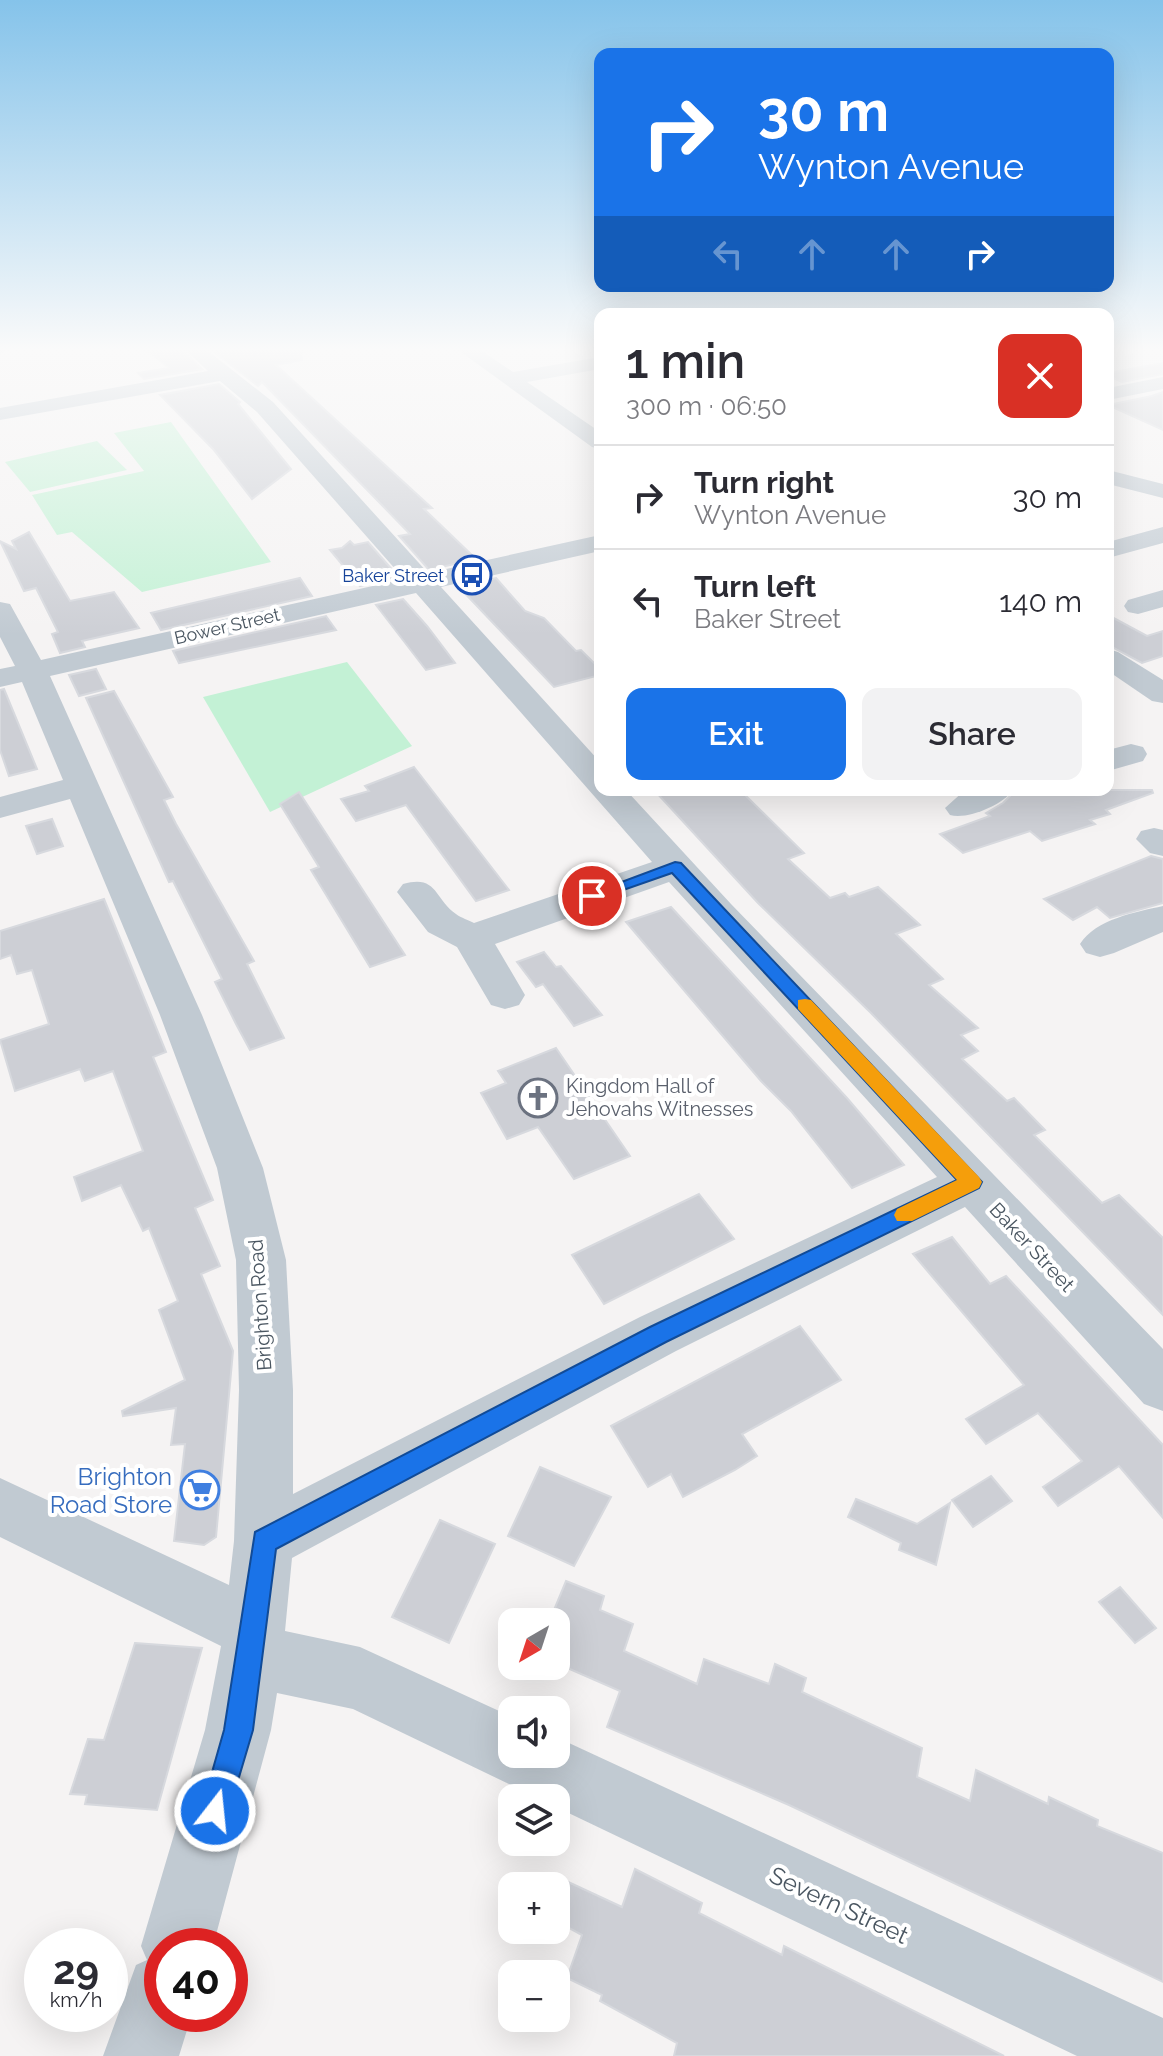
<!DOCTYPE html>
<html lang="en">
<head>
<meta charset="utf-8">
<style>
  :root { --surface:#fff; --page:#f2f2f3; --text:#2b2b33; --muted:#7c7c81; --line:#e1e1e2; --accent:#1a73e8 }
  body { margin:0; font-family:Raleway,sans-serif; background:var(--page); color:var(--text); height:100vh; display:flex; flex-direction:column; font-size:30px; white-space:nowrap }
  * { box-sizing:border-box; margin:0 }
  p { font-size:26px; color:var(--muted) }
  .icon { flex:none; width:44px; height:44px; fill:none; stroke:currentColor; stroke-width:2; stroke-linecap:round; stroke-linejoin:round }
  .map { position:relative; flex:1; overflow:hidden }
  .drawer { position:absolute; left:594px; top:308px; width:520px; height:488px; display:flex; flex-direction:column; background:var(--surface); border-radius:16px; box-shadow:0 8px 32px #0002 }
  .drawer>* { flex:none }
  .hud { position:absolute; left:594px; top:48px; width:520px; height:244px; border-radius:16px; box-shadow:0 8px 32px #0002; background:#1a73e8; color:#fff; overflow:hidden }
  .needle { width:52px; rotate:219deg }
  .tools { position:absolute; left:498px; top:1608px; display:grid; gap:16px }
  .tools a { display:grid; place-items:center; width:72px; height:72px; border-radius:16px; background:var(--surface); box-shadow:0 8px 32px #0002; font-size:40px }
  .speed { position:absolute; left:24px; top:1928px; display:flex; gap:16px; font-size:40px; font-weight:700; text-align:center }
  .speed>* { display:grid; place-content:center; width:104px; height:104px; border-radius:50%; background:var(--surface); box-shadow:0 8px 32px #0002; line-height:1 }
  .speed small { font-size:20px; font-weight:400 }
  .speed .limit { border:12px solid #d22; background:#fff; color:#111 }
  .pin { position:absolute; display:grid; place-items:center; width:68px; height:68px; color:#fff; margin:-34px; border:4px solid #fff; border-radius:50%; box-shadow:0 2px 8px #0007 }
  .me { position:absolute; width:88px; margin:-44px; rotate:16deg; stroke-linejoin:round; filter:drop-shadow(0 0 6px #0008) }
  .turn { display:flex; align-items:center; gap:28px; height:168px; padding:0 32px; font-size:36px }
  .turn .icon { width:104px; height:104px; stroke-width:2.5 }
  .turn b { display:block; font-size:56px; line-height:68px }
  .lanes { display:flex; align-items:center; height:76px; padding:0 32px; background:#0003; justify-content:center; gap:40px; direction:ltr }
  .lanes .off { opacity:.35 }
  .round { display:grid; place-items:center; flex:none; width:84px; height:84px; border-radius:16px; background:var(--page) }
  .head { display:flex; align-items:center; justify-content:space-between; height:136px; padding:0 32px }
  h1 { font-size:48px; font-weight:600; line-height:60px }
  .cta { display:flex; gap:16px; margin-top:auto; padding:16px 32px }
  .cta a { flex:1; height:92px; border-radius:16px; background:var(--accent); color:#fff; font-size:32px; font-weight:600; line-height:92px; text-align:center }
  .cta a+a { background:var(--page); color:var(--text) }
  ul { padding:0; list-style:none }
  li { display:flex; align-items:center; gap:24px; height:104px; padding:0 32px; border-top:2px solid var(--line) }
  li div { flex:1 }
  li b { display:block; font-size:30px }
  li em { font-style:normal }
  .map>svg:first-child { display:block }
</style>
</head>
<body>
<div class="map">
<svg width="1163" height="2056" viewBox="0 0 1163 2056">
  <rect width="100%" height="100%" fill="#f5f3f3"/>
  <g fill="#c3f1d5">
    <polygon points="171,422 271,562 142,592 72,532 57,535 32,495 144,471 114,433"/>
    <polygon points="97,441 127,470 30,492 5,462"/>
    <polygon points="347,662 412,746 270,812 203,697"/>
  </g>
  <g fill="#cdcfd5" stroke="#d7d9de" stroke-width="2">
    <polygon points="143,347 179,347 202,369 144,379 138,373 169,368"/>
    <polygon points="208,347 301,347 302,360 276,365 432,508 424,509 476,559 429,570 399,536 410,534 262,382 258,386"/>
    <polygon points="1163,363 1163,374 1122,382 1108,376 1108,373"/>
    <polygon points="219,384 240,402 238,404 291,469 252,499 213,449 160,395"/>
    <polygon points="1163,392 1163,430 1108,405 1152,396"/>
    <polygon points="29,532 70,601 114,592 139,628 82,641 85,647 60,653 52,634 58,632 36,588 24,591 0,541 16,549 12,541"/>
    <polygon points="350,541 354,545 368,542 395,573 382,568 391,578 360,586 330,550 342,548"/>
    <polygon points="300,578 312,596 161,630 151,613"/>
    <polygon points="496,578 525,611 544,618 576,651 581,650 600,669 600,675 554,687 458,586"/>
    <polygon points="403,599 427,626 455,663 426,670 376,605"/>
    <polygon points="1108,615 1147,636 1163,631 1163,656 1142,663 1108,645"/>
    <polygon points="326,616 336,630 179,663 173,651"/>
    <polygon points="96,669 106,689 79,696 69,675"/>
    <polygon points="4,689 37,769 9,776 0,750 0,690"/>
    <polygon points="114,691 173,797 164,800 176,824 254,961 247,964 284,1038 250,1050 236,1024 215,982 222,979 173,881 169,882 86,698"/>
    <polygon points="414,767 509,890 476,901 406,805 356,821 341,799 369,791 365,786"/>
    <polygon points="654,790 740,790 804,853 788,859 830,898 845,893 849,897 878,887 920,925 896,934 943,979 929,985 978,1028 961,1035 978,1051 962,1059 1007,1101 1014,1098 1045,1130 1034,1135 1102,1203 1119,1195 1163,1238 1163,1315 871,1013 758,903"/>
    <polygon points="1016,790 1152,790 1153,793 1106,810 1110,814 1090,820 1095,824 1042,841 1030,831 963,853 940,834 990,816 986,813 1003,803"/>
    <polygon points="299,792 405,955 370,967 311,870 319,867 280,804"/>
    <polygon points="52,819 63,846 37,854 26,826"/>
    <polygon points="1151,856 1163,859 1163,903 1110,918 1097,907 1073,920 1044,899"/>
    <polygon points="104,899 166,1052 153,1057 213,1200 195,1208 220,1266 201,1274 233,1351 216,1537 204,1545 174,1541 185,1444 171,1445 176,1408 123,1416 122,1411 185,1380 159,1310 178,1301 149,1228 143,1231 121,1185 82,1201 74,1177 143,1151 113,1071 85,1081 80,1069 15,1091 0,1040 49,1024 32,970 17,974 11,955 0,959 0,931"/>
    <polygon points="671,907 847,1098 904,1165 852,1188 791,1111 761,1081 626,922"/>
    <polygon points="544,952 556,967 561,966 602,1015 574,1026 543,984 536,987 517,962"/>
    <polygon points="556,1048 630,1156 574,1179 538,1127 507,1139 481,1093 506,1083 498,1071"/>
    <polygon points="699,1194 734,1239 604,1304 572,1255"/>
    <polygon points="952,1237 990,1284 1006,1276 1163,1445 1163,1518 1119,1466 1058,1506 1043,1487 1082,1461 1038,1413 986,1444 966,1419 1024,1385 913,1254"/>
    <polygon points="800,1326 841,1380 742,1434 757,1456 735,1470 683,1497 671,1474 648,1487 611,1426"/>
    <polygon points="540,1467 611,1497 574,1566 508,1536"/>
    <polygon points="991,1476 1012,1501 973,1527 952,1500"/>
    <polygon points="856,1499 917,1524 950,1503 936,1565 899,1550 901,1543 848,1517"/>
    <polygon points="440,1520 495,1544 449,1643 392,1617"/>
    <polygon points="566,1581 604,1596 600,1610 633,1624 624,1651 697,1684 704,1659 769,1684 775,1664 806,1678 802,1692 922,1748 917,1777 970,1801 976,1770 1048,1804 1049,1797 1098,1820 1097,1826 1163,1853 1163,1982 789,1805 607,1727 620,1691 556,1663 556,1622 549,1622"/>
    <polygon points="1120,1587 1156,1628 1135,1643 1099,1602"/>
    <polygon points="135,1643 202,1648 157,1810 85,1804 87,1795 70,1794 88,1739 104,1740"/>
    <polygon points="635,1869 702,1903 699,1913 782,1955 784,1946 1004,2056 674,2056 677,2043 600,2001 602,1995 567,1978 582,1935 556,1921 556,1882 563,1885 564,1880 622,1907"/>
  </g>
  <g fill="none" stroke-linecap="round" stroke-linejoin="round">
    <g fill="#c1cad2" fill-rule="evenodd">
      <polygon points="0,347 14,347 0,354"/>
      <path d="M182,347h21l70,55 155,171 172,-38v16l-159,36 159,175v28h26l105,114 432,445v62l-19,-7 -179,-197 -289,144 -384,207 -7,73 75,16 152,70v37h44v-17l607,281v38h-86l-521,-249v-9h-18l-185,-89 -76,-16 -6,37 -58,216h-51v68h30l-13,42h-76l33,-91 11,-5 -6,-14 64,-216 16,-84 -221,-109v-59l229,107 5,-44 5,-151 -3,-130 -19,-92 -57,-153 -90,-216 -70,19v-21l63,-17 -41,-98 -22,5v-18l15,-3 -15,-29v-35l10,2 31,56 363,-81 -147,-167 -37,-31 -220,39v-12l208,-37zM416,593l236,269 -178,61c-5,-3 -13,-5 -18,-9 -22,-16 -19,-40 -53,-30l-6,8 31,40 29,15 34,58 14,4 14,-4 6,-10 -30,-51 174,-62 268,295 -297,140 -347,177v-104l-7,-130 -23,-92 -61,-153 -152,-339z"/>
      <polygon points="454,347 476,347 513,372 600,357 600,369 527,382 600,432 600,449 592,447"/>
      <polygon points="1163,377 1163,389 1108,400 1108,388"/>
      <polygon points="1108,470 1163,484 1163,498 1108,484"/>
      <polygon points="1163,527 1163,543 1108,558 1108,542"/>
      <polygon points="1163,590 1163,607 1138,614 1128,612 1124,606 1128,600"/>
      <polygon points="1108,649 1118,652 1163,680 1163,703 1152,701 1108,671"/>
      <polygon points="1131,744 1143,747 1147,754 1143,761 1108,771 1108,750"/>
      <path d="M965,790h48c-10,15 -46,30 -63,25l-5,-7z"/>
      <polygon points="1154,828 1163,830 1163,856 1150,853 1136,839 1141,831"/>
      <path d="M1163,906v26l-49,21 -14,4 -14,-4 -6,-9c16,-25 56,-32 83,-38z"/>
    </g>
  </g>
  <linearGradient id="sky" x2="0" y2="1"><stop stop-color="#85c3ea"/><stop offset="0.55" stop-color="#fafafa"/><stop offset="1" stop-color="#fafafa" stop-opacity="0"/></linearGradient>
  <rect width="1163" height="635" fill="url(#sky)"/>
  <polygon fill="#1a73e8" stroke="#114b97" stroke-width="2" points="675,862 681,863 982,1182 979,1188 666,1342 276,1549 253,1730 226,1821 215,1826 205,1821 201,1811 224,1730 255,1532 650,1327 957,1180 672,873 592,901 584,896"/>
  <polygon fill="#f59e0b" points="805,999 811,1000 979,1177 982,1182 979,1188 912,1221 897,1221 894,1215 897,1209 957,1180 798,1009 798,1000"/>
  <defs>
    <g id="bus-ring" transform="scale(2)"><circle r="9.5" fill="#fff" stroke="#1a4fb4" stroke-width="1.5"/><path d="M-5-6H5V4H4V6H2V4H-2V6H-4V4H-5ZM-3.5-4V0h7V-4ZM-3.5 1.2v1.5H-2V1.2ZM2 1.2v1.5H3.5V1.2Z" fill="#1a4fb4"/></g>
    <g id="church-ring" transform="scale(2)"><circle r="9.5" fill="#fff" stroke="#6b7280" stroke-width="1.5"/><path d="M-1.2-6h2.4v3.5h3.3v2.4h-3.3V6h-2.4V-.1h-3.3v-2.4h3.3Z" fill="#6b7280"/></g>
    <g id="supermarket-ring" transform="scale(2)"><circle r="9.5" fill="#fff" stroke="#3f7fe0" stroke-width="1.5"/><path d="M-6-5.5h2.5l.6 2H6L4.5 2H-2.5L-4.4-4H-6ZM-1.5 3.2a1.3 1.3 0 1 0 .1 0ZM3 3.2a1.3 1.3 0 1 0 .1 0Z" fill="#3f7fe0"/></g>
  </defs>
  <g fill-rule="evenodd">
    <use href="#bus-ring" x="472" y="575"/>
    <use href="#church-ring" x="538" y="1098"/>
    <use href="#supermarket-ring" x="200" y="1490"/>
  </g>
  <g text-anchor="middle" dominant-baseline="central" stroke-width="8" stroke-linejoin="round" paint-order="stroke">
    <g font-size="18" fill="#164399" stroke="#fff" text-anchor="end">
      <text x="444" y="575">Baker Street</text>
    </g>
    <g font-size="18" fill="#4a5661" stroke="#fff">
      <text transform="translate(227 626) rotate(-13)">Bower Street</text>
    </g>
    <g font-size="20" fill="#5b616d" stroke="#fff" text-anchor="start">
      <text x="566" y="1086">Kingdom Hall of<tspan x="566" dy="23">Jehovahs Witnesses</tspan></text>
    </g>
    <g font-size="20" fill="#4a5661" stroke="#fff">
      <text transform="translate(1032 1247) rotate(47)">Baker Street</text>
      <text transform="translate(260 1305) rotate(-94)">Brighton Road</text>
    </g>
    <g font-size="24" fill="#366cbe" stroke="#fff" text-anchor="end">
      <text x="172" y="1476">Brighton<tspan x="172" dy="28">Road Store</tspan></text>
    </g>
    <g font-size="24" fill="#4a5661" stroke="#fff">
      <text transform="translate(839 1905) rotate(25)">Severn Street</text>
    </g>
  </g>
</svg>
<div class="tools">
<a><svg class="needle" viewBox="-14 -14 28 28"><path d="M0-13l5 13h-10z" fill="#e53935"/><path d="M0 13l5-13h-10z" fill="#7c7c81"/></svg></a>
<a><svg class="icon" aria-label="sound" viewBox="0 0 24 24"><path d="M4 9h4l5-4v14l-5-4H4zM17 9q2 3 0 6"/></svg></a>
<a><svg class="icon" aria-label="layers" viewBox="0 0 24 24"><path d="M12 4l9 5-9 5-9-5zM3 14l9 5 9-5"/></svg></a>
<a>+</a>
<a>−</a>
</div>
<div class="speed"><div>29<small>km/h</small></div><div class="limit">40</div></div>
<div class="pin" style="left:592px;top:896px;background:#d93025"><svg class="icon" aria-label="arrive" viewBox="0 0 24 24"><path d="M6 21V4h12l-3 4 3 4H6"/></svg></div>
<svg class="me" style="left:215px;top:1811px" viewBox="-20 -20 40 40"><circle r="17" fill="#1a73e8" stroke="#fff" stroke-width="3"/><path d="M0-11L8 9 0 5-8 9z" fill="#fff"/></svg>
<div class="hud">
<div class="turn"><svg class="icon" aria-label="right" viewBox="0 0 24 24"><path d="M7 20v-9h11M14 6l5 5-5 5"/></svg><div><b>30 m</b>Wynton Avenue</div></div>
<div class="lanes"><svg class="icon off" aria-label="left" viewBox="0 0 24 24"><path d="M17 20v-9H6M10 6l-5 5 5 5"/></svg><svg class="icon off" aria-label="ahead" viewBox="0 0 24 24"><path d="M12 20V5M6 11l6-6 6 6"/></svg><svg class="icon off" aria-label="ahead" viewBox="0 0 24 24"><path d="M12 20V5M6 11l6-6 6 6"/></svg><svg class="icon" aria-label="right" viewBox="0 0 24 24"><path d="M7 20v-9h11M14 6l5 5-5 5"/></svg></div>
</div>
<section class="drawer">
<div class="head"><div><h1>1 min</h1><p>300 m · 06:50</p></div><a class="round" style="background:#d93025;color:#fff"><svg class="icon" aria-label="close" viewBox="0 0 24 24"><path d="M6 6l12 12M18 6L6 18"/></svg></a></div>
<ul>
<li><svg class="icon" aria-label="right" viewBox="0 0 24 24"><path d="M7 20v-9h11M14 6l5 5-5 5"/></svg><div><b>Turn right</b><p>Wynton Avenue</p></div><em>30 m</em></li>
<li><svg class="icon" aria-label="left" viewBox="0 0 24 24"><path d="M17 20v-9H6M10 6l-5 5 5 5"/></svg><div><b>Turn left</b><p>Baker Street</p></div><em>140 m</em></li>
</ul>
<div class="cta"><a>Exit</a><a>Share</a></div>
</section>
</div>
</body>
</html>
